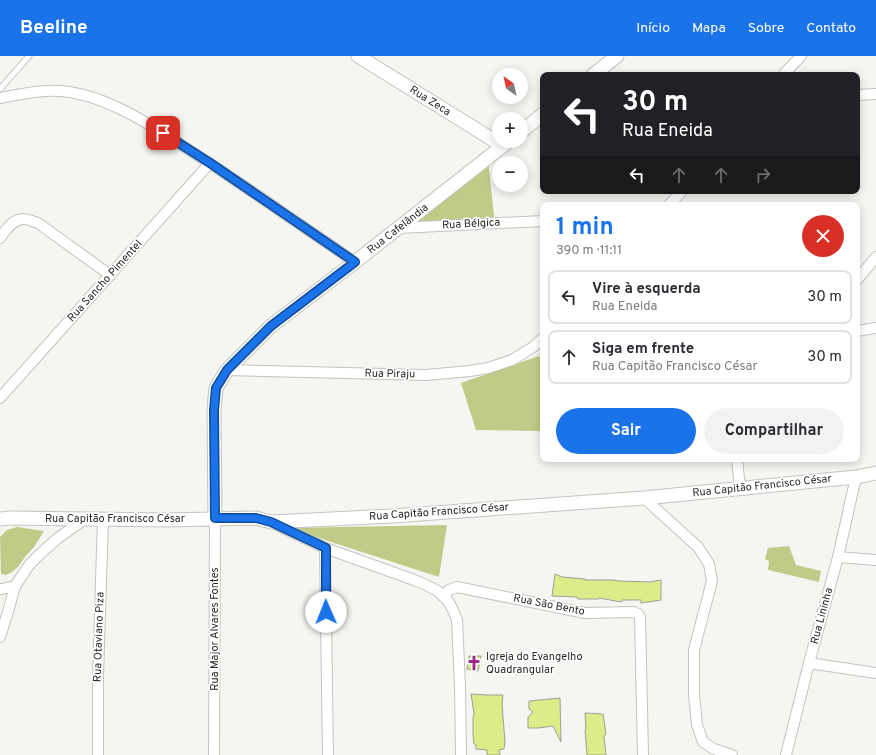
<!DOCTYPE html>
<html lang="pt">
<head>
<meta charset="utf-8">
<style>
  :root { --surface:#fff; --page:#f2f2f3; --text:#2b2b33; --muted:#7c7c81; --line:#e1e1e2; --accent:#1a73e8 }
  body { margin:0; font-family:Overpass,sans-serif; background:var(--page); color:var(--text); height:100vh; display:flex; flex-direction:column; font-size:15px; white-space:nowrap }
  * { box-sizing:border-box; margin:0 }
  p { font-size:13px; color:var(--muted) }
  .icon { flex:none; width:22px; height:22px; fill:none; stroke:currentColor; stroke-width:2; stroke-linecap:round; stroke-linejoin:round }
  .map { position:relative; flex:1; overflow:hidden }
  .side { position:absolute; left:540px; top:146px; width:320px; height:260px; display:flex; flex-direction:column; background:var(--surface); border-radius:8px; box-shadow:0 2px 10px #0003 }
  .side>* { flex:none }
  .guide { position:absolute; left:540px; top:16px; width:320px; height:122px; border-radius:8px; box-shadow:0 2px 10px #0003; background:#202124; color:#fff; overflow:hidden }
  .needle { width:26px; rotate:327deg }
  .controls { position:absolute; left:492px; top:12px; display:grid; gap:8px }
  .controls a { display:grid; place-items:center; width:36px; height:36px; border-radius:50%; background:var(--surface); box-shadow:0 2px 10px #0003; font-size:20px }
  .pin { position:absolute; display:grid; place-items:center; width:34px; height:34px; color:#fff; margin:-17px; border-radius:8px; box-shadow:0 2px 6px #0006 }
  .me { position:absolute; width:44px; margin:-22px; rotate:359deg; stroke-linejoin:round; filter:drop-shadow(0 0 3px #0008) }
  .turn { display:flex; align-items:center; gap:14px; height:84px; padding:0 16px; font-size:18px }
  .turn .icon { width:52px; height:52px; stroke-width:2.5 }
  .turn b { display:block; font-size:28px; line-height:34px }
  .lanes { display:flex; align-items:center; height:38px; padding:0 16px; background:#0003; justify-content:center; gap:20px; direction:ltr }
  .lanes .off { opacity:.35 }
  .round { display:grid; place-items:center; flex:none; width:42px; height:42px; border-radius:21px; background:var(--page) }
  .headline { display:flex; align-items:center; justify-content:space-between; height:68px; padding:0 16px }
  h1 { font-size:24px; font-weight:700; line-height:30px; color:var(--accent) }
  .cta { display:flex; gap:8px; margin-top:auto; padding:8px 16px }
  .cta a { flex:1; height:46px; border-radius:24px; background:var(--accent); color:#fff; font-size:16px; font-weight:700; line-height:46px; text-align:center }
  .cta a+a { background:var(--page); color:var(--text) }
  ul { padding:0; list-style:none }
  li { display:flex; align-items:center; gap:12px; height:54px; margin:0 8px 6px; padding:0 8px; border:2px solid var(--line); border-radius:8px }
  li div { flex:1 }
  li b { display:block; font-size:15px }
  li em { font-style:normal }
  header { display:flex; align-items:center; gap:24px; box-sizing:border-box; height:56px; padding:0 20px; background:var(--accent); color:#fff }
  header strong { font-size:19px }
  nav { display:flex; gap:22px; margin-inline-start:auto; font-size:14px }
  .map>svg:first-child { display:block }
</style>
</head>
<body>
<header>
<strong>Beeline</strong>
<nav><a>Início</a><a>Mapa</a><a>Sobre</a><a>Contato</a></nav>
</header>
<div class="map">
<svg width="876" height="699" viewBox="0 0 876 699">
  <rect width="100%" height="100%" fill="#f5f6f1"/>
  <g fill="#c0cb88">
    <polygon points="488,104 494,161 406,169"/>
    <polygon points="539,300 543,306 543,375 476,374 461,327"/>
    <polygon points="447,469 439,521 288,472"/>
    <polygon points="17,471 44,475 34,491 25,501 18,511 12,516 6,519 1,518 0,481 7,474"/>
    <polygon points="789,490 796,509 821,515 819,526 768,514 769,505 765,503 768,492"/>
  </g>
  <g fill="#ddec89" stroke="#9d9e99">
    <polygon points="555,518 562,521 585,523 585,524 613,524 619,525 650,526 661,524 661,544 641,547 641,544 622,544 621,546 599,542 599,543 578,543 577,541 552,540"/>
    <polygon points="469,600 481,600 478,615 467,613"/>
    <polygon points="471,638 486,639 503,639 502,648 505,686 504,693 499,694 500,699 487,699 487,694 476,693 476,689 474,688 473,679 473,663 474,657"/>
    <polygon points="560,642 561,686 553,670 538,672 528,672 528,661 533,656 529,653 529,645"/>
    <polygon points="585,657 603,658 606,678 604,680 606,699 587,699 585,674 586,673"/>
  </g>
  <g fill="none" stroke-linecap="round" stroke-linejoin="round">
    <g stroke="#c2c4be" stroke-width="7">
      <polyline id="service" points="0,33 29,0"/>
    </g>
    <g stroke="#c2c4be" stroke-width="12">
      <g id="minor">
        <polyline points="783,19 801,0"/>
        <polyline points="857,39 876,38"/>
        <path d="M0,42c22,-4 47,-10 69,-6 42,6 83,34 117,56 58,37 113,76 169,114"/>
        <polyline points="669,149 682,135"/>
        <polyline points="399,172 543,165"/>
        <path d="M0,182c5,-7 12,-18 22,-19 5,-1 11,3 16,4l72,52"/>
        <polyline points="857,224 876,201"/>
        <polyline points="857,275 876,272"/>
        <polyline points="227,314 426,319 470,315 488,312 512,304 533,291 543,282"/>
        <polyline points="0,342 210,107"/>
        <polyline points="737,403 740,432"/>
        <polyline points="644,442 698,491 709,508 712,525 694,594 694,638 697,669 703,686 714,693 732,699"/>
        <polyline points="273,467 325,492 406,521 422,527 438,535 448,545 453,554 457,564 460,630 461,699"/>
        <polyline points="325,492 328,699"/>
        <polyline points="838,501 876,504"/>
        <polyline points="0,533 2,533 15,530"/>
        <polyline points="443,540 449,534 457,531 585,557 634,556 638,558 640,561 643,699"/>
        <polyline points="0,581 8,556 15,530 30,508 39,499 58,482 85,463"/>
        <polyline points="809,607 876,617"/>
        <polyline points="98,699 98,620 103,463"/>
        <polyline points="214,699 215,462"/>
        <polyline points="786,699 809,607 838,501 856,421"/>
      </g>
    </g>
    <g stroke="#c2c4be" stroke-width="15">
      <g id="tertiary">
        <polyline points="358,0 503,90"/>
        <polyline points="593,19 617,0"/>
        <polyline points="521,76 543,58"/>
        <polyline points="215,462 214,354 216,332 227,314 271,270 355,206 509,85"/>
        <polyline points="0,463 10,462 168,464 256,462 271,466 392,460 644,442 856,421 876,417"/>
      </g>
    </g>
    <use href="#service" stroke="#fff" stroke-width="5"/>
    <use href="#minor" stroke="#fff" stroke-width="10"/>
    <use href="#tertiary" stroke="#fff" stroke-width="13"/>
  </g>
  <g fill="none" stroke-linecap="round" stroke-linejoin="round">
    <g stroke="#114b97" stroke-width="10">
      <polyline id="route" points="163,77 210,107 355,206 271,270 227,314 216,332 214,354 215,462 256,462 271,466 326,492 326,556"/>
    </g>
    <use href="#route" stroke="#1a73e8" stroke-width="7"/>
  </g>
  <defs>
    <g id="church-bare" transform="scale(1.2)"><path d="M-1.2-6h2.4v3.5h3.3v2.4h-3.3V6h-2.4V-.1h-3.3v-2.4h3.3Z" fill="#9d2a86" stroke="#fff" stroke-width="2.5" paint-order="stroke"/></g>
  </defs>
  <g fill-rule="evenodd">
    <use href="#church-bare" x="474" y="607"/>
  </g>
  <g text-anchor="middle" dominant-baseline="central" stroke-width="3.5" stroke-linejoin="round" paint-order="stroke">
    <g font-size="11" fill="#292a28" stroke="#fff">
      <text transform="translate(430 45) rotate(32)">Rua Zeca</text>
      <text transform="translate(471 168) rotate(-3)">Rua Bélgica</text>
      <text transform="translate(398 173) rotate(-38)">Rua Cafelândia</text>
      <text transform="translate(105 225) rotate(-48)">Rua Sancho Pimentel</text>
      <text transform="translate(390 318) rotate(1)">Rua Piraju</text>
      <text transform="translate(762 430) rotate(-6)">Rua Capitão Francisco César</text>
      <text transform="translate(439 456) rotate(-4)">Rua Capitão Francisco César</text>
      <text x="115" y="463">Rua Capitão Francisco César</text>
      <text transform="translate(549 549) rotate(11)">Rua São Bento</text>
      <text transform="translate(822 560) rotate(-75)">Rua Lininha</text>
      <text transform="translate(215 573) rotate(-90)">Rua Major Alvares Fontes</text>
      <text transform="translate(99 581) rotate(-88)">Rua Otaviano Piza</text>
    </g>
    <g font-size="11" fill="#292a28" stroke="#fff" text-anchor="start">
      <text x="486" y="601">Igreja do Evangelho<tspan x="486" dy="13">Quadrangular</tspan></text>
    </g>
  </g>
</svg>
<div class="controls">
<a><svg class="needle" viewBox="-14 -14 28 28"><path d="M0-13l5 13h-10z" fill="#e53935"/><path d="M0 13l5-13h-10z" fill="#7c7c81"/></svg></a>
<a>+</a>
<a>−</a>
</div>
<div class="pin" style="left:163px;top:77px;background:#d93025"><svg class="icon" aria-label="arrive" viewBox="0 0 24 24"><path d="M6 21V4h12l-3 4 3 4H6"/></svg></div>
<svg class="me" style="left:326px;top:556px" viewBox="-20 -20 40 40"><circle r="19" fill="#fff"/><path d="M0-13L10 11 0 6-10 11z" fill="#1a73e8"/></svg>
<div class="guide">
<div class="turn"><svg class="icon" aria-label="left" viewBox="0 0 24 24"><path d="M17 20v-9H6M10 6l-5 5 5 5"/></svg><div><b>30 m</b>Rua Eneida</div></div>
<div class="lanes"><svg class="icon" aria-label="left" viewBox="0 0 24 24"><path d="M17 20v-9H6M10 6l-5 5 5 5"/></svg><svg class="icon off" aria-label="ahead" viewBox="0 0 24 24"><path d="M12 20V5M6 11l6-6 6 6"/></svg><svg class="icon off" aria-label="ahead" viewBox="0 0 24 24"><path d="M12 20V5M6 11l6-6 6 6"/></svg><svg class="icon off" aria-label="right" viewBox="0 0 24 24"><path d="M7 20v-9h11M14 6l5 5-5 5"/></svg></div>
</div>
<section class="side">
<div class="headline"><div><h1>1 min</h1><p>390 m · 11:11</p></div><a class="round" style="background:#d93025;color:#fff"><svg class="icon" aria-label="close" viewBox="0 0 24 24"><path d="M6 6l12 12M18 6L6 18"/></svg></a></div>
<ul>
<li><svg class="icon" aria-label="left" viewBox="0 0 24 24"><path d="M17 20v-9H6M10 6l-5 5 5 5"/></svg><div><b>Vire à esquerda</b><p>Rua Eneida</p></div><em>30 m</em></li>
<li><svg class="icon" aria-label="ahead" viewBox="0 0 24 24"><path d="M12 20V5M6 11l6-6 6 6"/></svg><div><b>Siga em frente</b><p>Rua Capitão Francisco César</p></div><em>30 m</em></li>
</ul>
<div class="cta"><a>Sair</a><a>Compartilhar</a></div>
</section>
</div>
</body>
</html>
